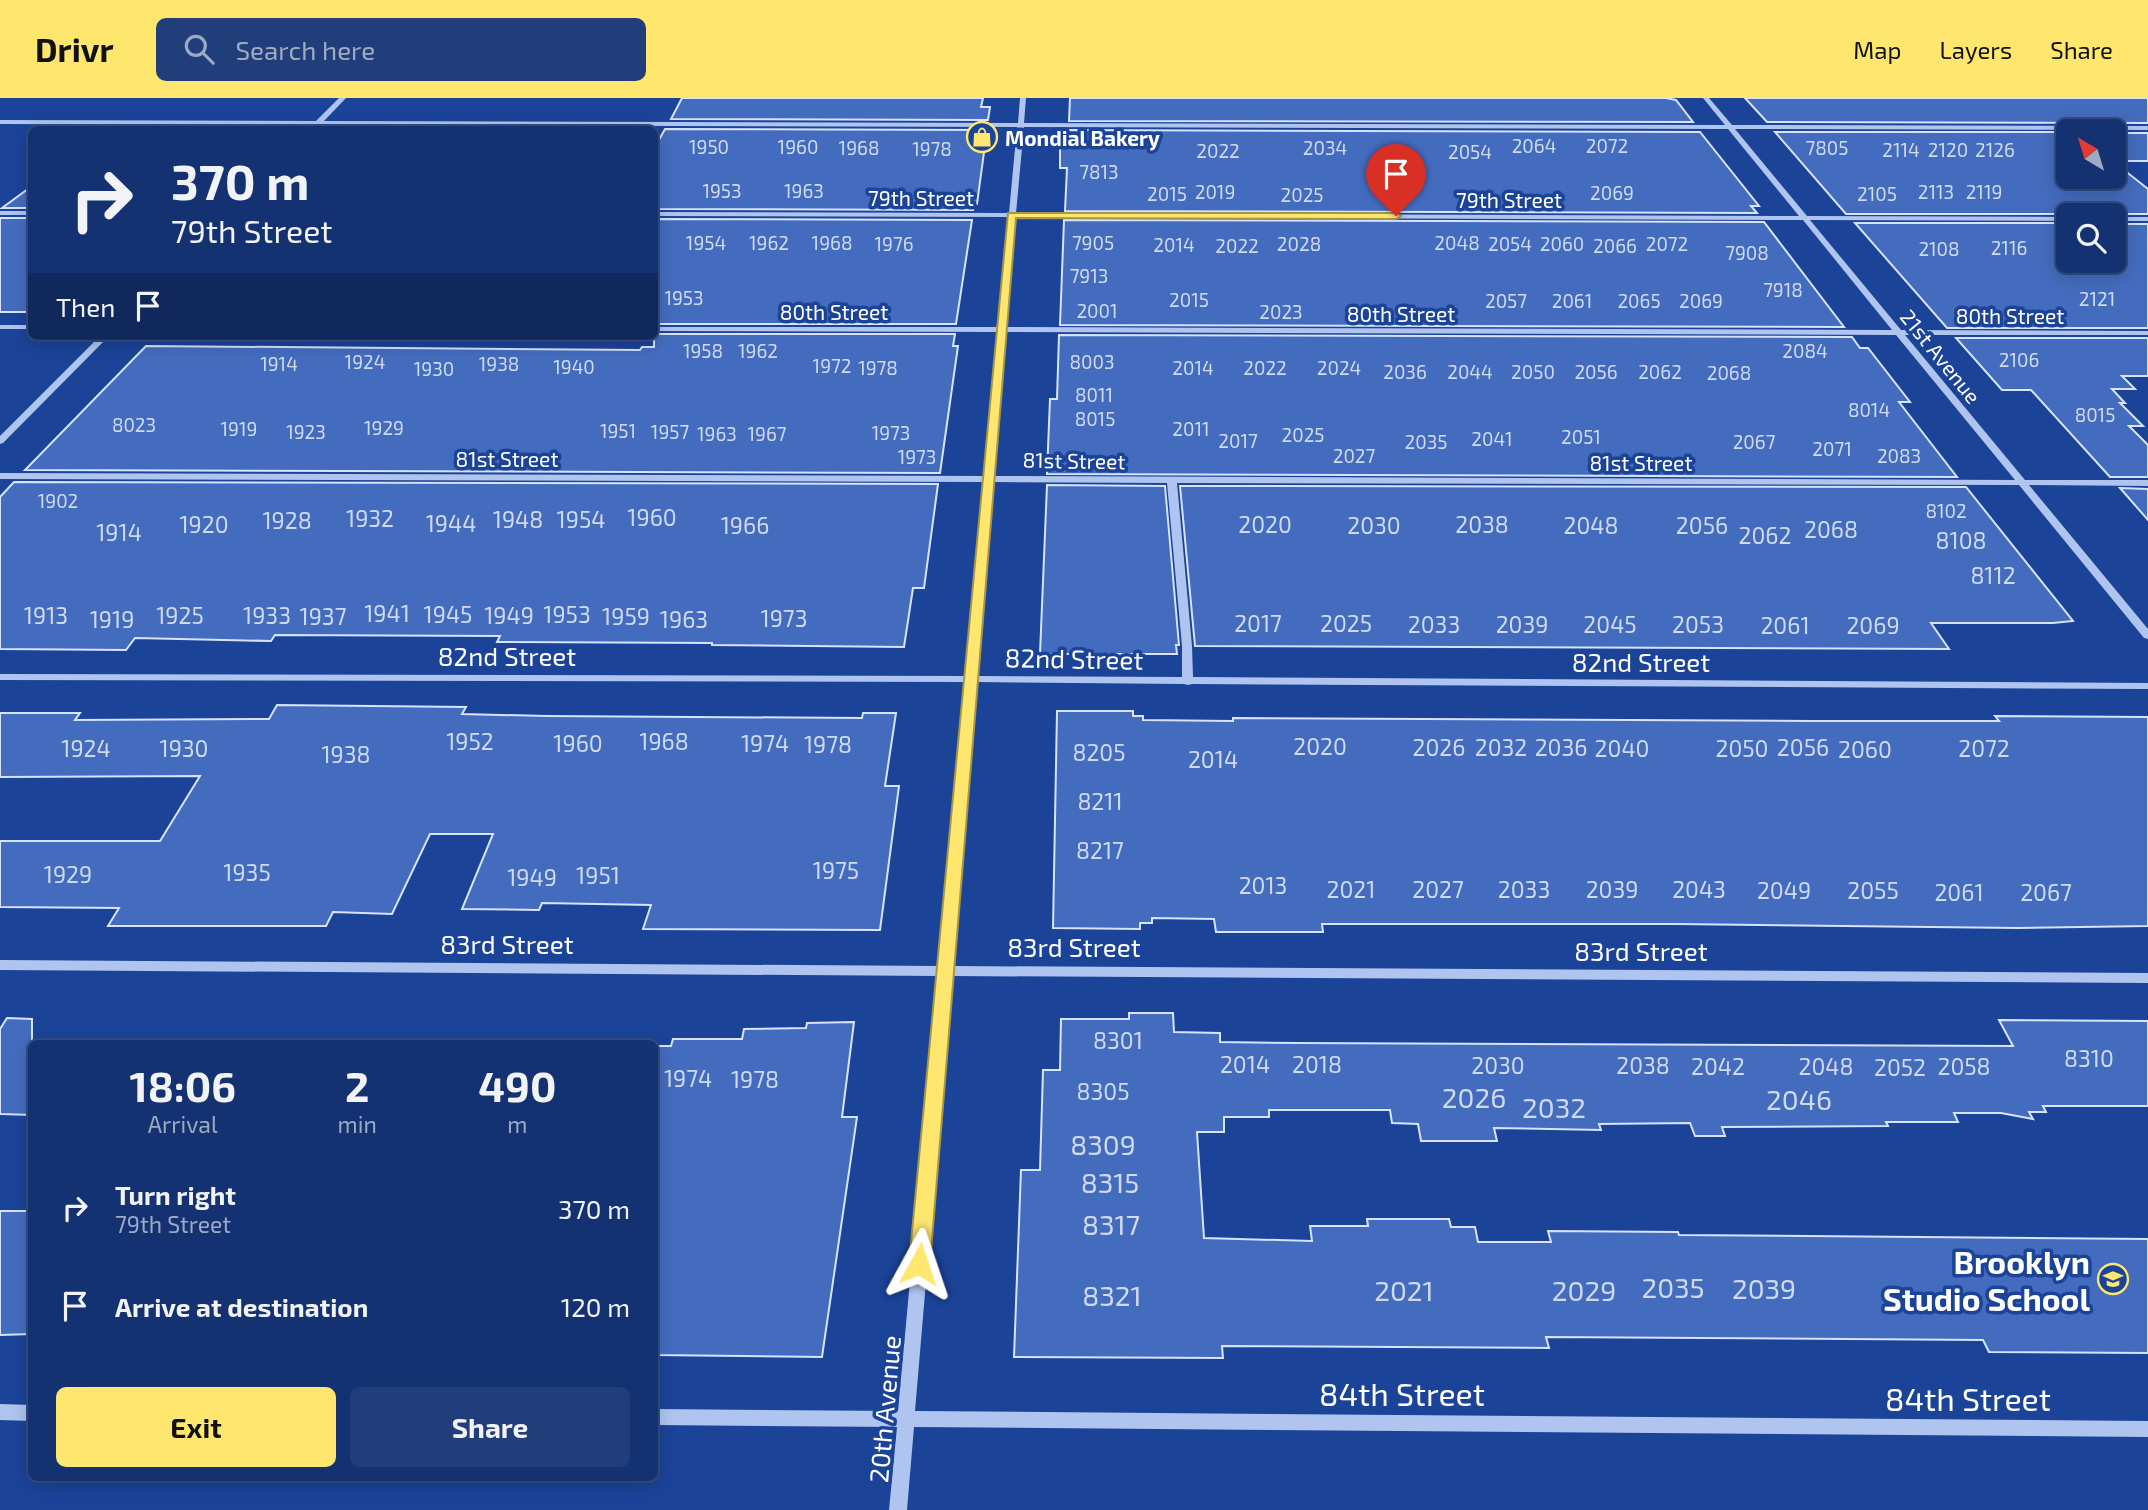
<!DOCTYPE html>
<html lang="en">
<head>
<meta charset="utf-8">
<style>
  :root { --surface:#143272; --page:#213e7a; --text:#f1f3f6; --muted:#9daac4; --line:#334d84; --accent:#ffe66e }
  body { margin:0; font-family:"Exo 2",sans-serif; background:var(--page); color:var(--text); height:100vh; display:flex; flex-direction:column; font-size:26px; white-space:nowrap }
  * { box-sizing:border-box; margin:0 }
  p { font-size:23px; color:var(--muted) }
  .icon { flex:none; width:38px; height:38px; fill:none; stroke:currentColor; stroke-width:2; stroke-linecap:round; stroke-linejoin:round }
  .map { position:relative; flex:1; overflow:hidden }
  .panel { position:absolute; left:28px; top:942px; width:630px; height:441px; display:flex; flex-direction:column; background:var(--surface); border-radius:10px; box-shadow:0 4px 18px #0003,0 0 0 2px var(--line) }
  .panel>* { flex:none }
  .banner { position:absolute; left:28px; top:28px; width:630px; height:214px; border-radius:10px; box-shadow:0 4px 18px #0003,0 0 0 2px var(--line); background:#143272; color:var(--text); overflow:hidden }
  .needle { width:46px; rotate:322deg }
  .tools { position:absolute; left:2056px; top:21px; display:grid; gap:14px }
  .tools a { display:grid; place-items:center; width:70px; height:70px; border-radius:10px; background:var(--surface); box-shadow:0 4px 18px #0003,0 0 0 2px var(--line); font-size:35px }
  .pin { position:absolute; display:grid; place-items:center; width:60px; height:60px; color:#fff; margin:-72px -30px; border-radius:50% 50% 50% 0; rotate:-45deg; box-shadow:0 0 7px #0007 }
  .pin .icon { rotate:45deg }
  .me { position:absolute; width:77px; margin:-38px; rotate:5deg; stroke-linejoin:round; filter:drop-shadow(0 0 5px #0008) }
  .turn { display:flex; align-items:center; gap:24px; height:147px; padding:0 28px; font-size:32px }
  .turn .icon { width:91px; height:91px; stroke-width:2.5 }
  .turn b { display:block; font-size:49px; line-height:60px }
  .then { display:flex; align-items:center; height:66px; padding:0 28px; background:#0003; gap:14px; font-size:26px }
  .eta { display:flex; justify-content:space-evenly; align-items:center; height:119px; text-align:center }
  .eta b { font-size:42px; font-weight:700; line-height:49px }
  .cta { display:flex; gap:14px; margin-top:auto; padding:14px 28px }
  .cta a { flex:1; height:80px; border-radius:10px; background:var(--accent); color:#111; font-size:28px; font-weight:700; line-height:80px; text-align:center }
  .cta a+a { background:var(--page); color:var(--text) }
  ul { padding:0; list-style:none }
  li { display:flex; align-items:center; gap:21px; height:98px; padding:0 28px }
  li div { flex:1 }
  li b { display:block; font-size:26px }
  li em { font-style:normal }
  header { display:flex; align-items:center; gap:42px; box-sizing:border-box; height:98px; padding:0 35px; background:var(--accent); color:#111 }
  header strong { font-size:33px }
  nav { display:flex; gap:38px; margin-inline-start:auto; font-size:24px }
  .search { width:490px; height:63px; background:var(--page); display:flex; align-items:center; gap:18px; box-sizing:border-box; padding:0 24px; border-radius:10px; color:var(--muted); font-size:26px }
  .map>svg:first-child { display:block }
</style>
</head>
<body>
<header>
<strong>Drivr</strong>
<div class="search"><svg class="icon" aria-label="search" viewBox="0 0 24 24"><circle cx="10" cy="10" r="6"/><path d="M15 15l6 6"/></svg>Search here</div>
<nav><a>Map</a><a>Layers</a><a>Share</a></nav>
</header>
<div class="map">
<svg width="2148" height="1412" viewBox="0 0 2148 1412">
  <rect width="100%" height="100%" fill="#1b4398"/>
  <g fill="#446cbe" stroke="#d6e3fb" stroke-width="2">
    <polygon points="682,0 983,0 981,9 990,9 988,22 671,21"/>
    <polygon points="1070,0 1666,0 1676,2 1693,24 1069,23"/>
    <polygon points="1745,0 2148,0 2148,25 1767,24"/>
    <polygon points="665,31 987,32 977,106 974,106 973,112 654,111 654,51"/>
    <polygon points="1068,32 1700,34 1759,108 1751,108 1757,115 1065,113 1067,70 1060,70 1060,52 1061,37 1068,37"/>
    <polygon points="1775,34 2068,34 2068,79 2114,79 2114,64 2148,91 2148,116 1846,116"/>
    <rect x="2114" y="35" width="34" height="28"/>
    <polygon points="32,88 32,110 2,110"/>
    <rect x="0" y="120" width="32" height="94"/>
    <polygon points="654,121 972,122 956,226 654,226"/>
    <polygon points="1064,122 1764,124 1844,229 1060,227"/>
    <polygon points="1855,125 2068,125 2068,163 2114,163 2114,126 2148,126 2148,230 1947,230"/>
    <polygon points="654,236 955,236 953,248 958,248 940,375 25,372 146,248 640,252 642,249 654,249"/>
    <polygon points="1059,237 1852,239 1860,250 1868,250 1910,304 1899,304 1957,379 1047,376 1050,301 1057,301"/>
    <polygon points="1956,240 2148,240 2148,278 2122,278 2135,291 2112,291 2125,305 2120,305 2143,328 2129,328 2148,347 2148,379 2110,379 2031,292 2002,292"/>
    <polygon points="14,384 938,386 924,490 913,490 904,549 712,547 712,545 497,544 500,538 275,537 271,543 135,540 126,552 0,551 0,399"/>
    <polygon points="1047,387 1165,388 1179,547 1176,547 1177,556 1040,556"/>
    <polygon points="1180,388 1966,389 2073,523 2053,525 1931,525 1949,551 1195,548"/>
    <polygon points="2120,390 2148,391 2148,422"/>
    <polygon points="277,607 466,609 462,616 547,618 862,620 863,615 896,615 885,688 899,688 880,832 643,831 651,807 542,805 539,812 462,811 493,736 430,736 392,816 333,814 326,828 108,828 119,810 0,809 0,743 160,743 200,678 0,679 0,615 80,615 75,622 269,621"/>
    <polygon points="1057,613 1133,613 1133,618 1143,618 1143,622 1233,623 1233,620 1812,623 1999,623 1995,618 2148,619 2148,828 2018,830 1676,826 1322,826 1323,834 1216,834 1214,821 1152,820 1152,825 1140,825 1140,831 1053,830"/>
    <polygon points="1129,915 1173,915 1174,934 1220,935 1220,944 1297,945 2013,948 1999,922 2148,923 2148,1008 2043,1008 2046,1014 2029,1014 2033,1021 2001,1015 1954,1015 1958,1024 1886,1024 1888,1028 1722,1029 1725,1038 1695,1038 1690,1025 1599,1026 1601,1032 1494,1030 1497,1043 1421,1043 1418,1026 1392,1025 1390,1012 1269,1012 1269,1019 1224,1019 1224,1034 1197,1034 1204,1140 1312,1143 1310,1128 1368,1128 1367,1121 1449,1121 1451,1129 1475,1129 1478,1144 1551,1144 1548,1133 1678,1134 1679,1137 2148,1141 2148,1255 1989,1254 1983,1242 1546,1239 1549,1250 1222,1248 1223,1260 1014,1259 1021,1072 1040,1072 1043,972 1060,972 1061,921 1129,921"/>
    <polygon points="7,920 32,921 32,1017 0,1016 0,931"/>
    <polygon points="854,924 842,1019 857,1019 822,1259 654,1257 654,948 671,948 673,941 742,941 744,931 806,930 807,925"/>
    <polygon points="0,1113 32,1113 32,1236 0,1237"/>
  </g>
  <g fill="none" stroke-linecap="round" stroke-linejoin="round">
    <g fill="#afc5f0" fill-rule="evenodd">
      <path d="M339,0h7l-22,23 694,2 2,-25h6l-2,25 701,2 -22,-27h6l23,27 416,1v4l-413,-1 72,87 261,1v4l-258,-1 91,110 247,1v4h-243l120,145h123v6l-119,-1 119,144v10l-4,-1 -125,-153 -842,-2 15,163 1,31 955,6v6l-956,-5 -4,1 -4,-1 -207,-2 -24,284 1195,7v10l-1196,-7 -37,435 1233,10v16l-1234,-10 -7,83h-18l8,-83 -243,-2v-16l244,2 40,-435 -938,-6v-10l939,6 27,-284 -966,-2v-6l966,2 18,-194 -984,-3v-6l985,3 13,-144 -344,-1v-4h345l10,-110 -355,-1v-4l355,1 8,-86 -697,-2 -4,2 -3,-2 -313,-1v-4l316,1zM1024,29l704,2 71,87 -783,-3zM1016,119l787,3 89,110 -885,-3zM1006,234l890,3 119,145 -1021,-4zM994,384l173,1 15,163v31l-205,-1z"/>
      <rect x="0" y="113" width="32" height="4"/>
      <rect x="2114" y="119" width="34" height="4"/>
      <rect x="0" y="227" width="32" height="4"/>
      <polygon points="100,238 109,238 3,345 0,346 0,338"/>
      <polygon points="0,1306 32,1307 32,1323 0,1322"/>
    </g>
  </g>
  <polygon fill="#ffe66e" stroke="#a69648" stroke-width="2" points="1008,115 1396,115 1401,118 1396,121 1016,120 930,1166 927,1172 919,1175 912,1172 909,1166"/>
  <defs>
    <g id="shop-ring" transform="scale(1.575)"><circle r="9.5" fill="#1b4398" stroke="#ffe66e" stroke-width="1.5"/><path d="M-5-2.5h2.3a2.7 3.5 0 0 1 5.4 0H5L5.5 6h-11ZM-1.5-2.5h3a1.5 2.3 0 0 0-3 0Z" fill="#ffe66e"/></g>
    <g id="school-ring" transform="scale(1.575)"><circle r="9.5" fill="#1b4398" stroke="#ffe66e" stroke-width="1.5"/><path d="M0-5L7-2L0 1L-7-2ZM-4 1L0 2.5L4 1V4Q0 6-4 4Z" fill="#ffe66e"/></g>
  </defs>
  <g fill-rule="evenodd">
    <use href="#shop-ring" x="982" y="39"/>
    <use href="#school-ring" x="2113" y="1181"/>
  </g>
  <g text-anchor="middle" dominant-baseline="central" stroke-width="7" stroke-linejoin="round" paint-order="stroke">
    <g font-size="19" fill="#d0daef">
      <text x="1534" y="47">2064</text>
      <text x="1607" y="47">2072</text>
      <text x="709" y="48">1950</text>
      <text x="798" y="48">1960</text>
      <text x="859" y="49">1968</text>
      <text x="1325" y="49">2034</text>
      <text x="1827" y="49">7805</text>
      <text x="932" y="50">1978</text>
      <text x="1901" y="51">2114</text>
      <text x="1948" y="51">2120</text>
      <text x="1995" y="51">2126</text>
      <text x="1218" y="52">2022</text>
      <text x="1470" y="53">2054</text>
      <text x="1099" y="73">7813</text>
      <text x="722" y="92">1953</text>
      <text x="804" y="92">1963</text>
      <text x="1215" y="93">2019</text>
      <text x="1936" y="93">2113</text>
      <text x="1984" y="93">2119</text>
      <text x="1612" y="94">2069</text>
      <text x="1167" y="95">2015</text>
      <text x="1877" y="95">2105</text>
      <text x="1302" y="96">2025</text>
      <text x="706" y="144">1954</text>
      <text x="769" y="144">1962</text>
      <text x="832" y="144">1968</text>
      <text x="1093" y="144">7905</text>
      <text x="1457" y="144">2048</text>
      <text x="894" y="145">1976</text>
      <text x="1299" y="145">2028</text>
      <text x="1510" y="145">2054</text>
      <text x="1562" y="145">2060</text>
      <text x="1667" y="145">2072</text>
      <text x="1174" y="146">2014</text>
      <text x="1237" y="147">2022</text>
      <text x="1615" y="147">2066</text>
      <text x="2009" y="149">2116</text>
      <text x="1939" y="150">2108</text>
      <text x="1747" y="154">7908</text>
      <text x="1089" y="177">7913</text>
      <text x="1783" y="191">7918</text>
      <text x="684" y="199">1953</text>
      <text x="2097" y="200">2121</text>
      <text x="1189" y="201">2015</text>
      <text x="1506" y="202">2057</text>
      <text x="1572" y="202">2061</text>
      <text x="1639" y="202">2065</text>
      <text x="1701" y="202">2069</text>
      <text x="1097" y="212">2001</text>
      <text x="1281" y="213">2023</text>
      <text x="703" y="252">1958</text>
      <text x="758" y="252">1962</text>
      <text x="1805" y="252">2084</text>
      <text x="2019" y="261">2106</text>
      <text x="365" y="263">1924</text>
      <text x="1092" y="263">8003</text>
      <text x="279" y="265">1914</text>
      <text x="499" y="265">1938</text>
      <text x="832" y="267">1972</text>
      <text x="574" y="268">1940</text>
      <text x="878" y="269">1978</text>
      <text x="1193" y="269">2014</text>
      <text x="1265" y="269">2022</text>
      <text x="1339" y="269">2024</text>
      <text x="434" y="270">1930</text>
      <text x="1405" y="273">2036</text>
      <text x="1470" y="273">2044</text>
      <text x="1533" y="273">2050</text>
      <text x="1596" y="273">2056</text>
      <text x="1660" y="273">2062</text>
      <text x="1729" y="274">2068</text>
      <text x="1094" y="296">8011</text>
      <text x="1869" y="311">8014</text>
      <text x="2095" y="316">8015</text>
      <text x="1095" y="320">8015</text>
      <text x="134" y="326">8023</text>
      <text x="384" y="329">1929</text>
      <text x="239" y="330">1919</text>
      <text x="1191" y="330">2011</text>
      <text x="618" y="332">1951</text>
      <text x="306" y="333">1923</text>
      <text x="670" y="333">1957</text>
      <text x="891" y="334">1973</text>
      <text x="717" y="335">1963</text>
      <text x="767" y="335">1967</text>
      <text x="1303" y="336">2025</text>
      <text x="1581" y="338">2051</text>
      <text x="1492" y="340">2041</text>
      <text x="1238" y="342">2017</text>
      <text x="1426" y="343">2035</text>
      <text x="1754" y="343">2067</text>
      <text x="1832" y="350">2071</text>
      <text x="1354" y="357">2027</text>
      <text x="1899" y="357">2083</text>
      <text x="917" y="358">1973</text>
      <text x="58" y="402">1902</text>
      <text x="1946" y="412">8102</text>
    </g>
    <g font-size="21" font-weight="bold" fill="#fff" stroke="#1b4398" text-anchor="start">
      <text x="1005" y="39">Mondial Bakery</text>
    </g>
    <g font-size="21" fill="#fff" stroke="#1b4398">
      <text x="921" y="99">79th Street</text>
      <text x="1509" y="101">79th Street</text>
      <text x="834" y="213">80th Street</text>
      <text x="1401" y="215">80th Street</text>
      <text x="2010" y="217">80th Street</text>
      <text transform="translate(1941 258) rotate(51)">21st Avenue</text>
      <text x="507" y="360">81st Street</text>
      <text transform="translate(1074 362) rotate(1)">81st Street</text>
      <text x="1641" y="364">81st Street</text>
    </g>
    <g font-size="23" fill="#d0daef">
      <text x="652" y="419">1960</text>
      <text x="370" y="420">1932</text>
      <text x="518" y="421">1948</text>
      <text x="581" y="421">1954</text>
      <text x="287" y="422">1928</text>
      <text x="451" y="425">1944</text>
      <text x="204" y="426">1920</text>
      <text x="1265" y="426">2020</text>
      <text x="1482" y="426">2038</text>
      <text x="745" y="427">1966</text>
      <text x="1374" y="427">2030</text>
      <text x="1591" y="427">2048</text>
      <text x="1702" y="427">2056</text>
      <text x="1831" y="431">2068</text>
      <text x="119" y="434">1914</text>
      <text x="1765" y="437">2062</text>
      <text x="1961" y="442">8108</text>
      <text x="1993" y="477">8112</text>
      <text x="387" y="515">1941</text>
      <text x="448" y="516">1945</text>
      <text x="567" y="516">1953</text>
      <text x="46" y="517">1913</text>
      <text x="180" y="517">1925</text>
      <text x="267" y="517">1933</text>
      <text x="509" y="517">1949</text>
      <text x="323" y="518">1937</text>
      <text x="626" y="518">1959</text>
      <text x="784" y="520">1973</text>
      <text x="112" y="521">1919</text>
      <text x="684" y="521">1963</text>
      <text x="1258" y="525">2017</text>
      <text x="1346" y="525">2025</text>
      <text x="1434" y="526">2033</text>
      <text x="1522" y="526">2039</text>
      <text x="1610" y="526">2045</text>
      <text x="1698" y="526">2053</text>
      <text x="1785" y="527">2061</text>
      <text x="1873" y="527">2069</text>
      <text x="470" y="643">1952</text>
      <text x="664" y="643">1968</text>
      <text x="578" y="645">1960</text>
      <text x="765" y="645">1974</text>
      <text x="828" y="646">1978</text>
      <text x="1320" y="648">2020</text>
      <text x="1439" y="649">2026</text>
      <text x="1501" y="649">2032</text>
      <text x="1561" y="649">2036</text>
      <text x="1803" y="649">2056</text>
      <text x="86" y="650">1924</text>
      <text x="184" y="650">1930</text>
      <text x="1622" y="650">2040</text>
      <text x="1742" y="650">2050</text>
      <text x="1984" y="650">2072</text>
      <text x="1865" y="651">2060</text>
      <text x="1099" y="654">8205</text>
      <text x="346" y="656">1938</text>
      <text x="1213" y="661">2014</text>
      <text x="1100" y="703">8211</text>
      <text x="1100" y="752">8217</text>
      <text x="836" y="772">1975</text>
      <text x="247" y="774">1935</text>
      <text x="68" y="776">1929</text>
      <text x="598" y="777">1951</text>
      <text x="532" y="779">1949</text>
      <text x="1263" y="787">2013</text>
      <text x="1351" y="791">2021</text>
      <text x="1438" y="791">2027</text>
      <text x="1524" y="791">2033</text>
      <text x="1612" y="791">2039</text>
      <text x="1699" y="791">2043</text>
      <text x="1784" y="792">2049</text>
      <text x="1873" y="792">2055</text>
      <text x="1959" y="794">2061</text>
      <text x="2046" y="794">2067</text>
      <text x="1118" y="942">8301</text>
      <text x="2089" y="960">8310</text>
      <text x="1245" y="966">2014</text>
      <text x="1317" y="966">2018</text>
      <text x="1498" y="967">2030</text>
      <text x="1643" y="967">2038</text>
      <text x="1718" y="968">2042</text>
      <text x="1826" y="968">2048</text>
      <text x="1964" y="968">2058</text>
      <text x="1900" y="969">2052</text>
      <text x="688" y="980">1974</text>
      <text x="755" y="981">1978</text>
      <text x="1103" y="993">8305</text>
    </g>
    <g font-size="26" fill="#fff" stroke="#1b4398">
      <text x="507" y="557">82nd Street</text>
      <text transform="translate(1074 560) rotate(1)">82nd Street</text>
      <text x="1641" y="563">82nd Street</text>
      <text x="507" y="845">83rd Street</text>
      <text x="1074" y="848">83rd Street</text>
      <text x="1641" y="852">83rd Street</text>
      <text transform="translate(884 1311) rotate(-85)">20th Avenue</text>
    </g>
    <g font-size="28" fill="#d0daef">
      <text x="1474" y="999">2026</text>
      <text x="1799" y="1001">2046</text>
      <text x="1554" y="1009">2032</text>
      <text x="1103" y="1046">8309</text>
      <text x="1110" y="1084">8315</text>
      <text x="1111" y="1126">8317</text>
      <text x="1673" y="1189">2035</text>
      <text x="1764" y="1190">2039</text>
      <text x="1404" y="1192">2021</text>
      <text x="1584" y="1192">2029</text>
      <text x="1112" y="1197">8321</text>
    </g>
    <g font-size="32" font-weight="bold" fill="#fff" stroke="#1b4398" text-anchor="end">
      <text x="2090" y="1163">Brooklyn<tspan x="2090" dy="37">Studio School</tspan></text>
    </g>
    <g font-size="32" fill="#fff" stroke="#1b4398">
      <text x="1402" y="1295">84th Street</text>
      <text x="1968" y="1300">84th Street</text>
    </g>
  </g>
</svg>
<div class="tools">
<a><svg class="needle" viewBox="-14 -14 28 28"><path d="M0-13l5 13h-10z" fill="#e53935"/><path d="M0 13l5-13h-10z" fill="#9daac4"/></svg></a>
<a><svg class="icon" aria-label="search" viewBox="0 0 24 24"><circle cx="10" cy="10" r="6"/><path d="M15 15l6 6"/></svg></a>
</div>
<div class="pin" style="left:1396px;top:118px;background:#d93025"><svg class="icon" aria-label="arrive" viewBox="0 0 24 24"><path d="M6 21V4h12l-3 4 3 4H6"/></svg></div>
<svg class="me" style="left:919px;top:1166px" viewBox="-20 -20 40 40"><path d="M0-17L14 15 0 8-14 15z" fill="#ffe66e" stroke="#fff" stroke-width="4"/></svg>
<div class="banner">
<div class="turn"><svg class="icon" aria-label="right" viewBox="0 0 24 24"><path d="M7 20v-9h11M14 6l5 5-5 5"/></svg><div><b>370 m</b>79th Street</div></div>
<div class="then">Then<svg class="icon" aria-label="arrive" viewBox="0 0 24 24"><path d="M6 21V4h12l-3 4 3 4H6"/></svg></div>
</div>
<section class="panel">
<div class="eta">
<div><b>18:06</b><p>Arrival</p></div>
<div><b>2</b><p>min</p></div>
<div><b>490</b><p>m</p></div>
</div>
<ul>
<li><svg class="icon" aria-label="right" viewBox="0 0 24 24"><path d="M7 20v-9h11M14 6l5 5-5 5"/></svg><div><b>Turn right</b><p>79th Street</p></div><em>370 m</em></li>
<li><svg class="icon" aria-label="arrive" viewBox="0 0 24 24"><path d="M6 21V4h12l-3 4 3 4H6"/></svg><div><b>Arrive at destination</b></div><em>120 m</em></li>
</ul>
<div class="cta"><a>Exit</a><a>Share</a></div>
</section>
</div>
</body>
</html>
